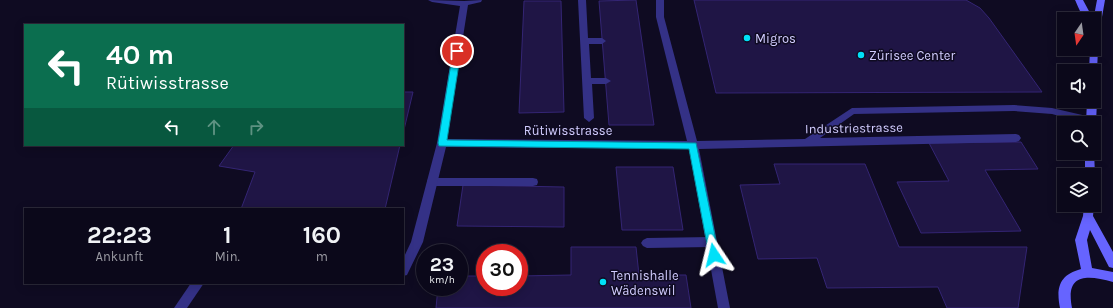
<!DOCTYPE html>
<html lang="de">
<head>
<meta charset="utf-8">
<style>
  :root { --surface:#0b081a; --page:#141123; --text:#f1f3f6; --muted:#9a9aa2; --line:#2b2939 }
  body { margin:0; font-family:Karla,sans-serif; background:var(--page); color:var(--text); height:100vh; display:flex; flex-direction:column; font-size:15px; white-space:nowrap }
  * { box-sizing:border-box; margin:0 }
  p { font-size:13px; color:var(--muted) }
  .icon { flex:none; width:22px; height:22px; fill:none; stroke:currentColor; stroke-width:2; stroke-linecap:round; stroke-linejoin:round }
  .map { position:relative; flex:1; overflow:hidden }
  .panel { position:absolute; left:24px; top:208px; width:380px; height:76px; display:flex; flex-direction:column; background:var(--surface); border-radius:0px; box-shadow:0 2px 10px #0003,0 0 0 1px var(--line) }
  .panel>* { flex:none }
  .guide { position:absolute; left:24px; top:24px; width:380px; height:122px; border-radius:0px; box-shadow:0 2px 10px #0003,0 0 0 1px var(--line); background:#0b6e4f; color:#fff; overflow:hidden }
  .needle { width:26px; rotate:193deg }
  .controls { position:absolute; left:1057px; top:12px; display:grid; gap:8px }
  .controls a { display:grid; place-items:center; width:44px; height:44px; border-radius:0px; background:var(--surface); box-shadow:0 2px 10px #0003,0 0 0 1px var(--line); font-size:20px }
  .speed { position:absolute; left:416px; top:244px; display:flex; gap:8px; font-size:20px; font-weight:700; text-align:center }
  .speed>* { display:grid; place-content:center; width:52px; height:52px; border-radius:50%; background:var(--surface); box-shadow:0 2px 10px #0003,0 0 0 1px var(--line); line-height:1 }
  .speed small { font-size:10px; font-weight:400 }
  .speed .limit { border:6px solid #d22; background:#fff; color:#111 }
  .pin { position:absolute; display:grid; place-items:center; width:34px; height:34px; color:#fff; margin:-17px; border:2px solid #fff; border-radius:50%; box-shadow:0 1px 4px #0007 }
  .me { position:absolute; width:44px; margin:-22px; rotate:350deg; stroke-linejoin:round; filter:drop-shadow(0 0 3px #0008) }
  .turn { display:flex; align-items:center; gap:14px; height:84px; padding:0 16px; font-size:18px }
  .turn .icon { width:52px; height:52px; stroke-width:2.5 }
  .turn b { display:block; font-size:28px; line-height:34px }
  .lanes { display:flex; align-items:center; height:38px; padding:0 16px; background:#0003; justify-content:center; gap:20px; direction:ltr }
  .lanes .off { opacity:.35 }
  .eta { display:flex; justify-content:space-evenly; align-items:center; height:68px; text-align:center }
  .eta b { font-size:24px; font-weight:700; line-height:28px }
  .map>svg:first-child { display:block }
</style>
</head>
<body>
<div class="map">
<svg width="1113" height="308" viewBox="0 0 1113 308">
  <rect width="100%" height="100%" fill="#0f0b22"/>
  <g fill="#1f1545" stroke="#342574">
    <polygon points="636,0 654,125 609,125 599,1"/>
    <polygon points="694,0 966,0 980,8 989,18 1042,92 716,93"/>
    <polygon points="524,1 561,1 564,112 519,113"/>
    <polygon points="403,92 413,92 403,134"/>
    <polygon points="1021,142 1038,169 985,170 1021,231 921,233 897,182 949,181 929,143"/>
    <polygon points="234,145 400,145 385,209 241,209 255,172 219,166"/>
    <polygon points="774,164 865,164 899,247 1027,247 1018,308 947,308 938,287 827,288 817,258 758,259 740,185 780,184"/>
    <polygon points="616,167 673,167 683,230 622,230"/>
    <polygon points="463,185 564,187 564,227 457,226"/>
    <polygon points="571,247 636,247 639,275 686,275 691,308 436,308 438,287 459,287 459,276 485,276 485,287 519,287 519,276 571,275"/>
  </g>
  <g fill="none" stroke-linecap="round" stroke-linejoin="round">
    <g fill="#343186" fill-rule="evenodd">
      <polygon points="578,0 586,0 588,38 602,38 606,41 602,44 589,44 591,78 606,78 611,81 606,84 592,84 594,118 589,122 584,118"/>
      <polygon points="432,178 533,178 537,179 538,182 537,185 533,186 432,186 428,185 427,182 428,179"/>
      <polygon points="711,237 715,239 717,242 715,245 711,247 647,248 643,246 641,243 643,240 647,238"/>
    </g>
    <g fill="#343186" fill-rule="evenodd">
      <polygon points="428,0 464,1 482,0 481,2 468,5 447,139 687,141 656,17 656,0 664,0 664,17 697,141 805,139 852,108 1014,105 1052,108 1091,117 1096,121 1094,124 1085,123 1052,114 1014,111 854,114 820,138 1016,134 1019,135 1021,138 1019,141 1016,142 699,149 730,308 718,308 689,149 446,147 423,242 407,275 403,276 403,259 411,242 437,143 460,6 432,2"/>
      <polygon points="191,283 204,283 187,308 174,308"/>
    </g>
    <g fill="#6664ff" fill-rule="evenodd">
      <path d="M1075,0h8l7,13 4,3 3,-16h8l-3,17 -3,4 -2,20 -3,1v-23c-13,0 -14,-9 -19,-19z"/>
      <polygon points="1094,46 1098,49 1097,71 1094,74 1094,71 1089,71 1090,49 1094,49"/>
      <polygon points="1094,98 1097,101 1096,123 1094,126 1094,123 1086,123 1087,101 1094,101"/>
      <polygon points="1094,151 1095,175 1094,177 1094,175 1085,175 1085,153 1094,153"/>
      <path d="M1094,204v1l-1,11 20,36v16l-4,-1 -19,-37 -3,10 5,28 21,4v10c-26,-7 -48,-9 -41,26h-12c-4,-20 -1,-33 21,-39l-6,-29 8,-24 1,-11z"/>
    </g>
  </g>
  <polygon fill="#00e0f8" stroke="#0092a1" points="457,48 461,51 447,140 696,143 719,255 717,258 714,260 710,258 709,255 689,149 439,146 438,143 453,51"/>
  <g fill="#00e0f8" stroke="#0f0b22" stroke-width="1.5">
    <circle cx="747" cy="38" r="4"/>
    <circle cx="861" cy="55" r="4"/>
    <circle cx="603" cy="282" r="4"/>
  </g>
  <g text-anchor="middle" dominant-baseline="central" stroke-width="3" stroke-linejoin="round" paint-order="stroke">
    <g font-size="13" fill="#d2cdff" stroke="#0f0b22" text-anchor="start">
      <text x="755" y="38">Migros</text>
      <text x="869" y="55">Zürisee Center</text>
      <text x="611" y="275">Tennishalle<tspan x="611" dy="15">Wädenswil</tspan></text>
    </g>
    <g font-size="13" fill="#d2cdff" stroke="#0f0b22">
      <text transform="translate(854 128) rotate(-1)">Industriestrasse</text>
      <text x="568" y="130">Rütiwisstrasse</text>
    </g>
  </g>
</svg>
<div class="controls">
<a><svg class="needle" viewBox="-14 -14 28 28"><path d="M0-13l5 13h-10z" fill="#e53935"/><path d="M0 13l5-13h-10z" fill="#9a9aa2"/></svg></a>
<a><svg class="icon" aria-label="sound" viewBox="0 0 24 24"><path d="M4 9h4l5-4v14l-5-4H4zM17 9q2 3 0 6"/></svg></a>
<a><svg class="icon" aria-label="search" viewBox="0 0 24 24"><circle cx="10" cy="10" r="6"/><path d="M15 15l6 6"/></svg></a>
<a><svg class="icon" aria-label="layers" viewBox="0 0 24 24"><path d="M12 4l9 5-9 5-9-5zM3 14l9 5 9-5"/></svg></a>
</div>
<div class="speed"><div>23<small>km/h</small></div><div class="limit">30</div></div>
<div class="pin" style="left:457px;top:51px;background:#d93025"><svg class="icon" aria-label="arrive" viewBox="0 0 24 24"><path d="M6 21V4h12l-3 4 3 4H6"/></svg></div>
<svg class="me" style="left:714px;top:255px" viewBox="-20 -20 40 40"><path d="M0-17L14 15 0 8-14 15z" fill="#00e0f8" stroke="#fff" stroke-width="4"/></svg>
<div class="guide">
<div class="turn"><svg class="icon" aria-label="left" viewBox="0 0 24 24"><path d="M17 20v-9H6M10 6l-5 5 5 5"/></svg><div><b>40 m</b>Rütiwisstrasse</div></div>
<div class="lanes"><svg class="icon" aria-label="left" viewBox="0 0 24 24"><path d="M17 20v-9H6M10 6l-5 5 5 5"/></svg><svg class="icon off" aria-label="ahead" viewBox="0 0 24 24"><path d="M12 20V5M6 11l6-6 6 6"/></svg><svg class="icon off" aria-label="right" viewBox="0 0 24 24"><path d="M7 20v-9h11M14 6l5 5-5 5"/></svg></div>
</div>
<section class="panel">
<div class="eta">
<div><b>22:23</b><p>Ankunft</p></div>
<div><b>1</b><p>Min.</p></div>
<div><b>160</b><p>m</p></div>
</div>
</section>
</div>
</body>
</html>
